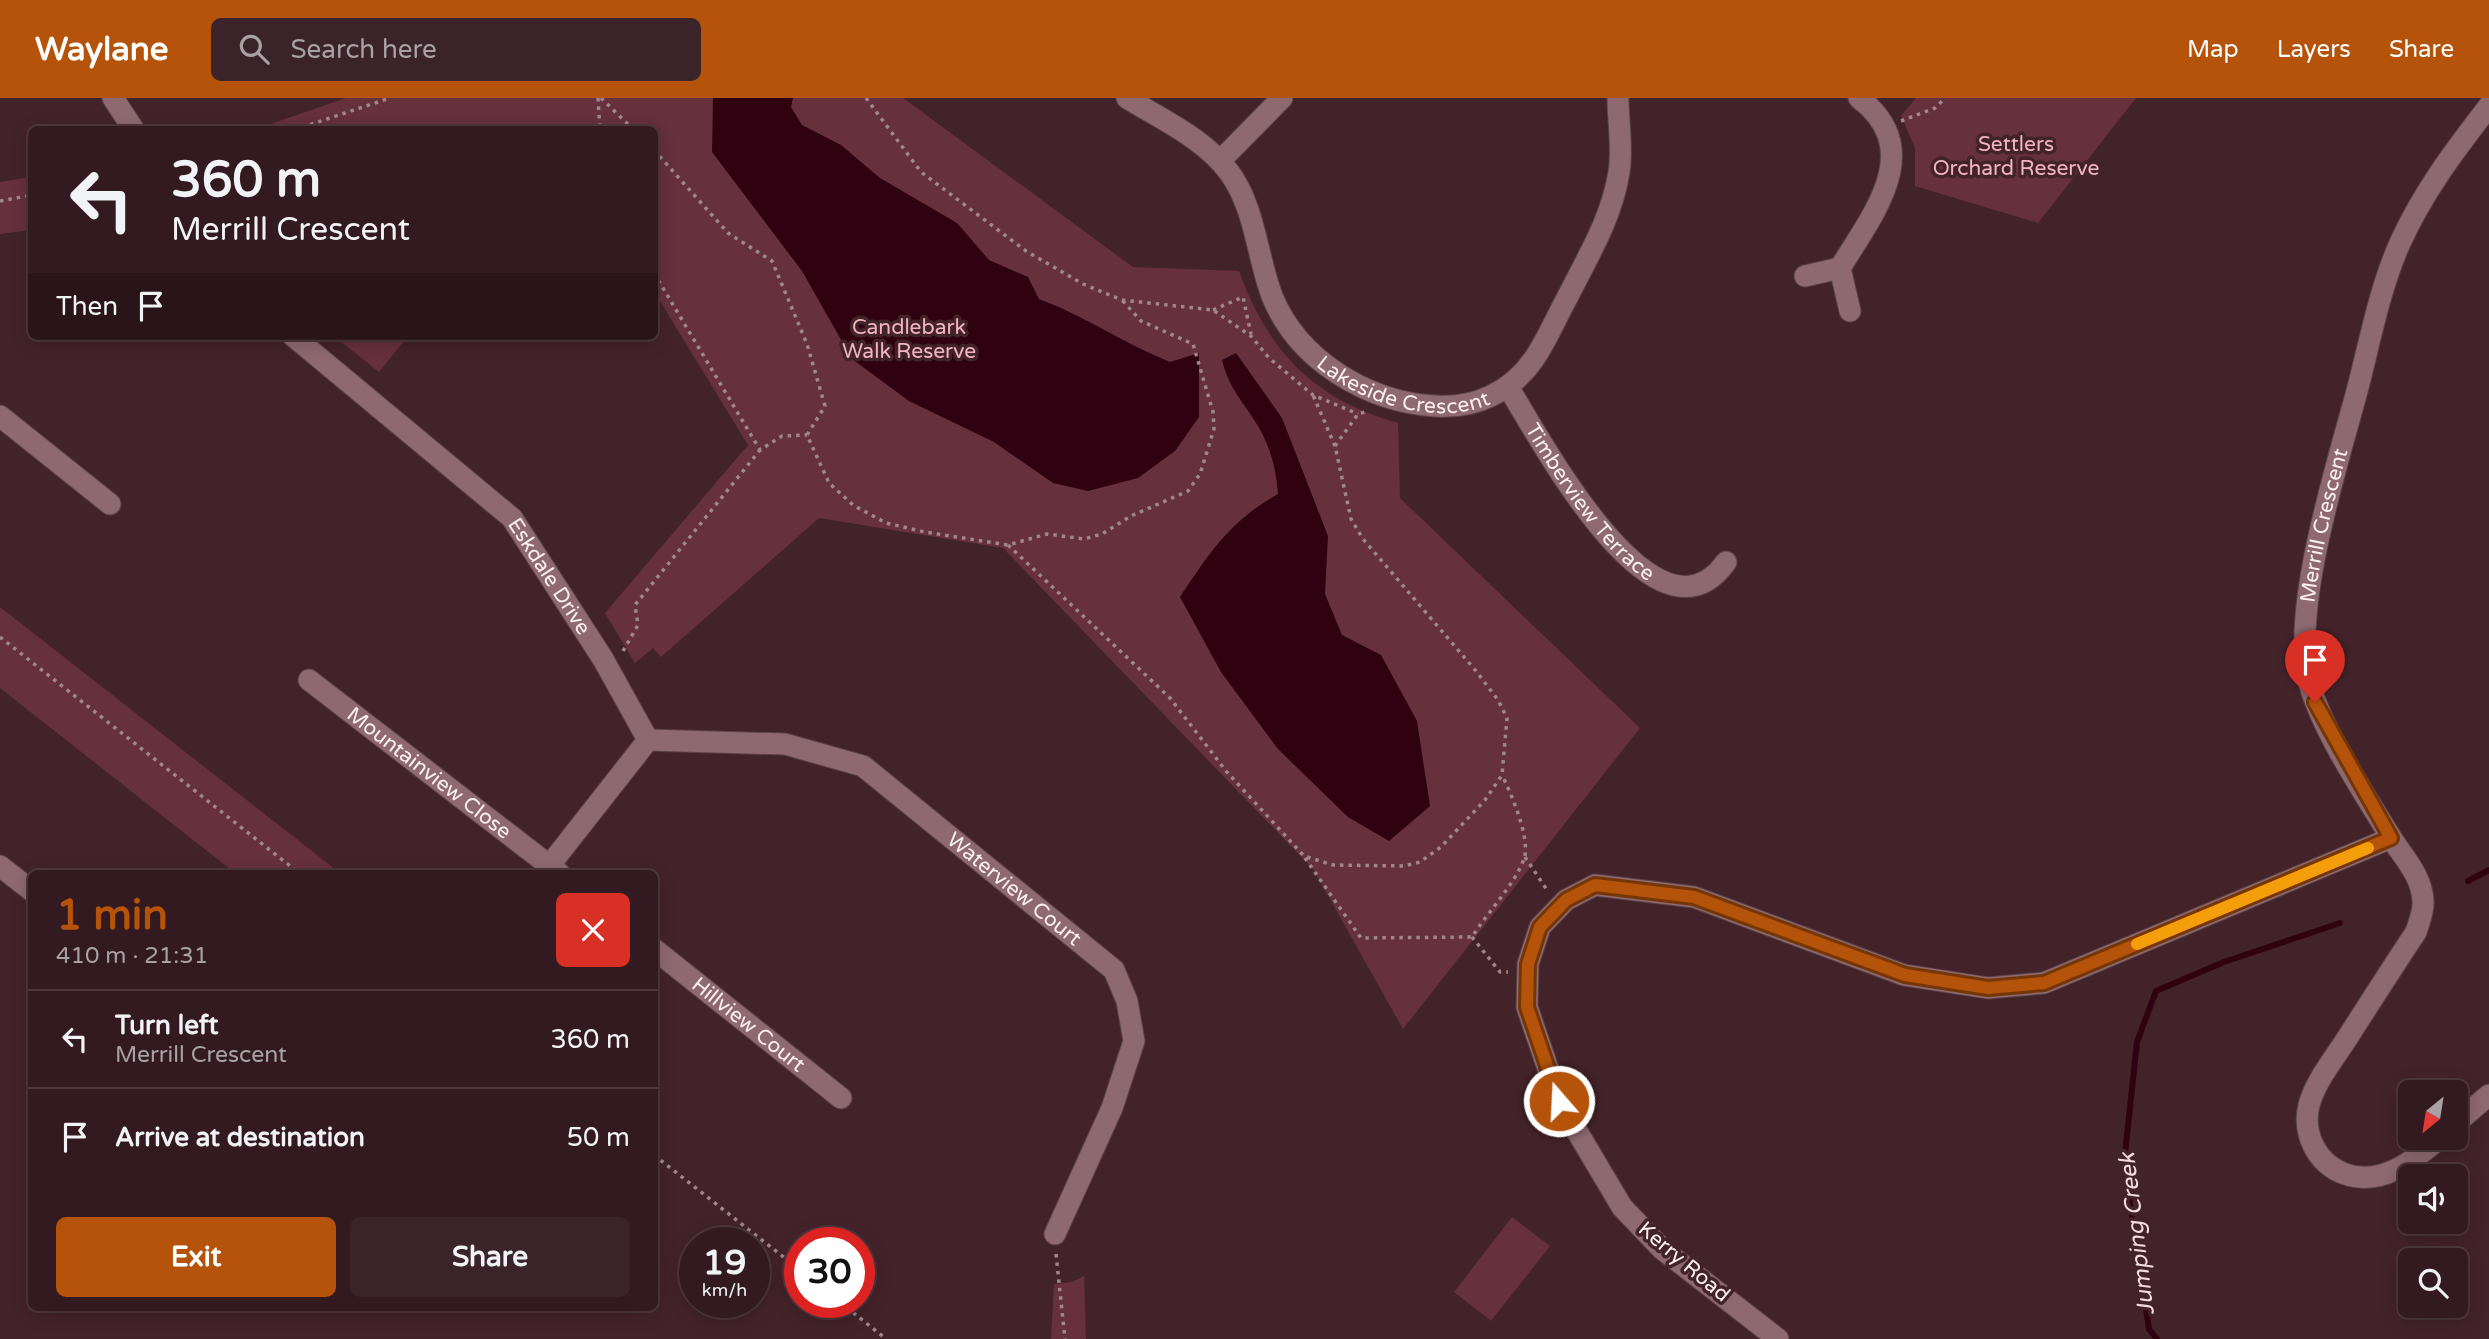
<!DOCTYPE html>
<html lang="en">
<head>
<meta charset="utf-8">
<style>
  :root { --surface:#321a20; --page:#3a2329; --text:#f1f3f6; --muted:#a8a1a5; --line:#4d383e; --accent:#b45309 }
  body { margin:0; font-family:"Varela Round",sans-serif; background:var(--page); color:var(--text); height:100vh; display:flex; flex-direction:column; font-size:26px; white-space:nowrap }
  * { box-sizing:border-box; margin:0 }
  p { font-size:23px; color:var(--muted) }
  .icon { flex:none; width:38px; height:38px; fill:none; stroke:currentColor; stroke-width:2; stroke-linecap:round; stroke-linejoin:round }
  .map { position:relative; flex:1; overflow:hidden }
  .panel { position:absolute; left:28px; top:772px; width:630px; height:441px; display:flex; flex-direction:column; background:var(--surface); border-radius:10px; box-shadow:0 4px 18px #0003,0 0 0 2px var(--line) }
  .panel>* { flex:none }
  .top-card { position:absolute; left:28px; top:28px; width:630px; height:214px; border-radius:10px; box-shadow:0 4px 18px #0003,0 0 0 2px var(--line); background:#321a20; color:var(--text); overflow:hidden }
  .needle { width:46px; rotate:210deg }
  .tools { position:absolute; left:2398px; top:982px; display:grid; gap:14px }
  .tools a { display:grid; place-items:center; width:70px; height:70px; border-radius:10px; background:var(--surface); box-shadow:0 4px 18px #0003,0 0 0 2px var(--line); font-size:35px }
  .speed { position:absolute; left:679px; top:1129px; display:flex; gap:14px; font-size:35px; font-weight:700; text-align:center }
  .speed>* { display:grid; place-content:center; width:91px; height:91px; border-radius:50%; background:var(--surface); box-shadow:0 4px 18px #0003,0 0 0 2px var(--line); line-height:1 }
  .speed small { font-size:18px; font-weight:400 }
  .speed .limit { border:10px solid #d22; background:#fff; color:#111 }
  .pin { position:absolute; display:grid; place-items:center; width:60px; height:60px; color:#fff; margin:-72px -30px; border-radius:50% 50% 50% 0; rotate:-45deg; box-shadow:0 0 7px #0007 }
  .pin .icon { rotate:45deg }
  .me { position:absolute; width:77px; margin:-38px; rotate:341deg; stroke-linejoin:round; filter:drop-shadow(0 0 5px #0008) }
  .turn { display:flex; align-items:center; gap:24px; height:147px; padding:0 28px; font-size:32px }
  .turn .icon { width:91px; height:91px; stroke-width:2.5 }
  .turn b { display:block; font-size:49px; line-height:60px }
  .then { display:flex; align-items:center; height:66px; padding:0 28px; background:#0003; gap:14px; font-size:26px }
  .round { display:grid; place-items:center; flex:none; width:74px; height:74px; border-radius:10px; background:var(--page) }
  .headline { display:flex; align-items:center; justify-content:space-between; height:119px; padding:0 28px }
  h1 { font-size:42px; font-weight:800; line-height:52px; color:var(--accent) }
  .primary-button { display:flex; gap:14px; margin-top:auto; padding:14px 28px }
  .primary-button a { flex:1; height:80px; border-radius:10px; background:var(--accent); color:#fff; font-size:28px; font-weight:800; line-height:80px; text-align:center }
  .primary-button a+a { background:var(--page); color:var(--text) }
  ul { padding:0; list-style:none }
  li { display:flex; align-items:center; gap:21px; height:98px; padding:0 28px; border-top:2px solid var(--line) }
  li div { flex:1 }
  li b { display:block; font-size:26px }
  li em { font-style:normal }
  header { display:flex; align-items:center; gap:42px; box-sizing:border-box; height:98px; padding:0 35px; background:var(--accent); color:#fff }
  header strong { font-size:33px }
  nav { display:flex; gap:38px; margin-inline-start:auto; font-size:24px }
  .search { width:490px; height:63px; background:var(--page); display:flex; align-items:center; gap:18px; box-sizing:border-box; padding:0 24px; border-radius:10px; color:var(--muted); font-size:26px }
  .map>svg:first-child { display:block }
</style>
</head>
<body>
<header>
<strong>Waylane</strong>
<div class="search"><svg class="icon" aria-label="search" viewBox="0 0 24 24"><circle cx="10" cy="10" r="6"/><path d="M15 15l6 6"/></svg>Search here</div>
<nav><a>Map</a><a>Layers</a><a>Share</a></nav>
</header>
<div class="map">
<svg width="2489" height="1241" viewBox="0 0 2489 1241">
  <rect width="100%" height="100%" fill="#43232a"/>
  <g fill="#66303c">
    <path d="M346,0h557l230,169 106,4c29,81 76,129 159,152l2,75 240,230 -237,301 -90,-160 -310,-321 -184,-30 -158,139 -8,-9 -18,15 -30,-50 143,-168 -93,-152 -1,-163h-401z"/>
    <polygon points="1916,0 2136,0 2038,125 1915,88 1915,50 1901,18"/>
    <polygon points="31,79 31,132 0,136 0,84"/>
    <polygon points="334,238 408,238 379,274"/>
    <polygon points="0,509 340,775 235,775 0,590"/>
    <polygon points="1512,1119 1550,1148 1491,1223 1454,1194"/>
    <polygon points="1084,1178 1086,1241 1051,1241 1054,1186 1072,1184"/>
  </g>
  <g fill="#300211">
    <path d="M713,0h80l-2,9 11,18 39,20 39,33 77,45 32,37 39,17 11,22c46,17 86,45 131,63l29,-9v64l-24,34 -37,27 -50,13 -35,-8 -59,-41 -85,-41 -57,-42 -50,-88 -90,-119z"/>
    <path d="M1236,255l46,65 46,118 -3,58 17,41 39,20 36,66 13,85 -41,35 -41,-24 -70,-68 -57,-77 -41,-75c30,-45 50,-76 98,-103 -2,-25 -7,-46 -20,-68 -15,-25 -29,-37 -36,-66z"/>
  </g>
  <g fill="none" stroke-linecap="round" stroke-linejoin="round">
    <g stroke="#300211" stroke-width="6">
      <polyline points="2468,783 2489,772"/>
      <polyline points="2157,1241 2149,1231 2124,1065 2137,944 2156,893 2224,864 2340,825"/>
    </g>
    <g stroke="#5b4249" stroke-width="23">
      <g id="minor">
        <polyline points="113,0 134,32"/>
        <path id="s1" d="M1127,0c34,21 78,41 102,74 26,35 28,84 43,124 26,64 95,106 163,110 40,3 76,-14 99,-47 13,-19 22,-41 33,-61 20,-40 45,-80 52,-126 4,-23 -1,-50 -1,-74"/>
        <polyline points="1220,63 1282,0"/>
        <path d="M1840,170c32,-53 87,-118 19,-170"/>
        <polyline points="1805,178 1840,170 1850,213"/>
        <path id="s2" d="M293,238l219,182 91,141 45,81 -99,126"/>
        <path id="s3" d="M1508,289c31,49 148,273 218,175"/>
        <polyline points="0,318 110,406"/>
        <path id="s4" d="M309,582l250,193"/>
        <path id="s5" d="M648,642l137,4 78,22 251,204 13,31 7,40 -22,67 -57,126"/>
        <polyline points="0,768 32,793"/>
        <path id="s6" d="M654,851l187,149"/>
        <polyline points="2455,1026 2489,997"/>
        <path id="s7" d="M2440,1040c-26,22 -58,49 -95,36 -28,-10 -43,-40 -36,-69 6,-23 24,-45 37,-65 23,-36 46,-72 70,-108 3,-10 8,-21 7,-31 -1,-26 -21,-45 -33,-65 -26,-43 -66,-103 -80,-150 -21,-72 27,-220 47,-295 13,-49 22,-101 43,-148 23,-51 55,-93 89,-137"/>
        <polyline points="1778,1241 1662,1151 1622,1109 1559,1003 1527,909 1528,866 1540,829 1566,802 1595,787 1694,799 1904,877 1988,890 2044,885 2391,740"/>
      </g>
    </g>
    <g stroke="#9f888d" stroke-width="3.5" stroke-dasharray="3.5 5" stroke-linecap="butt">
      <polyline points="598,0 600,32"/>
      <polyline points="601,0 634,32"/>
      <polyline points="866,0 921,74 1026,153 1083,186 1122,202 1213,212 1251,238 1269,260 1313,297 1358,316"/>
      <polyline points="1901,23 1935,10 1945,0"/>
      <polyline points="294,32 390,0"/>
      <polyline points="654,52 728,135 772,163 807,246 825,308 807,337 829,385 853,407 886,425 925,434 1008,447 1047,436 1084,441 1102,436 1131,418 1188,393 1200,376 1214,331 1213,314 1193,246 1141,223 1122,202"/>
      <polyline points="0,103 32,97"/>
      <polyline points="654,175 760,352 782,338 807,337"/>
      <polyline points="1213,212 1243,199 1251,236"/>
      <polyline points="1335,348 1358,316 1368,313"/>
      <polyline points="1008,447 1170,600 1226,673 1304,758 1333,767 1404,768 1420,764 1441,749 1485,702 1502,677 1507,620 1498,602 1476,573 1363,441 1351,421 1335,348 1313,297"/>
      <polyline points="0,539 299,775"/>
      <polyline points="623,553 638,527 635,507 760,352"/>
      <polyline points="1525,759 1547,792"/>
      <path d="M1305,760l56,80 111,-1c15,-24 43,-53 52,-78 7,-21 -13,-65 -22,-84"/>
      <polyline points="1472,839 1500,874 1508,874"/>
      <polyline points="654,1057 800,1172"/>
      <polyline points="1056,1156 1065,1241"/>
      <polyline points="840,1204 886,1241"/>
    </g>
    <use href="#minor" stroke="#8e6970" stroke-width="21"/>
  </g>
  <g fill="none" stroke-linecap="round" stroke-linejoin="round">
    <g stroke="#753606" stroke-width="18">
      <polyline id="route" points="1559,1003 1527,909 1528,866 1540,829 1566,802 1595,787 1694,799 1905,877 1988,890 2044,885 2391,740 2315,604"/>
    </g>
    <use href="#route" stroke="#b45309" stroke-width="12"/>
    <polyline stroke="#f59e0b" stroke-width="12" points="2137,846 2368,750"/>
  </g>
  <g text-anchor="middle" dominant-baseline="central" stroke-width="7" stroke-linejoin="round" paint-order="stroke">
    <g font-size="21" fill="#f3b4c0" stroke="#43232a">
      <text x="2016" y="46">Settlers<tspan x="2016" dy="24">Orchard Reserve</tspan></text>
      <text x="909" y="229">Candlebark<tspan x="909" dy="24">Walk Reserve</tspan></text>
    </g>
    <g font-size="21" fill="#fdeff2" stroke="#43232a">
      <text stroke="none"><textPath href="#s1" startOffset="430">Lakeside Crescent</textPath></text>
      <text stroke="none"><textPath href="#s3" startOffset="142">Timberview Terrace</textPath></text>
      <text stroke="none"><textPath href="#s7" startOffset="835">Merrill Crescent</textPath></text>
      <text stroke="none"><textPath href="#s2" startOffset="354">Eskdale Drive</textPath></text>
      <text stroke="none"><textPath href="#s4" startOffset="152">Mountainview Close</textPath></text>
      <text stroke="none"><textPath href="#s5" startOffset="413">Waterview Court</textPath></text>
      <text stroke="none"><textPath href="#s6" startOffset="121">Hillview Court</textPath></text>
      <text transform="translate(1684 1164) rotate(40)">Kerry Road</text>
    </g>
    <g font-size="23" font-style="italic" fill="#f3dde0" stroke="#43232a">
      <text transform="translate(2137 1136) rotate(-97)">Jumping Creek</text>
    </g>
  </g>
</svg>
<div class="tools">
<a><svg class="needle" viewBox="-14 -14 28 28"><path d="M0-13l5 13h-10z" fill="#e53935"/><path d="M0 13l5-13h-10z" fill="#a8a1a5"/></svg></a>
<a><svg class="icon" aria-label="sound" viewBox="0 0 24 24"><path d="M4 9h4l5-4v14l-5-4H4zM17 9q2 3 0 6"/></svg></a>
<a><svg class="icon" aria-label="search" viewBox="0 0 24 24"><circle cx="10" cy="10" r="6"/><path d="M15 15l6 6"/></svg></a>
</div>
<div class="speed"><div>19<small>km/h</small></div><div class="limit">30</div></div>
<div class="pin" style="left:2315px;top:604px;background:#d93025"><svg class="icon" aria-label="arrive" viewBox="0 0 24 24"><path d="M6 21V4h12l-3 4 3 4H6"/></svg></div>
<svg class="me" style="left:1559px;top:1003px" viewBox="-20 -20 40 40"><circle r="17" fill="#b45309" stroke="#fff" stroke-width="3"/><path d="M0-11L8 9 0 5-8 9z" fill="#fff"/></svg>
<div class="top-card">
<div class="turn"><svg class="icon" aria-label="left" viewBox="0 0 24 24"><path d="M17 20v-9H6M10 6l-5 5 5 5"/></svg><div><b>360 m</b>Merrill Crescent</div></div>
<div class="then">Then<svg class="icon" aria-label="arrive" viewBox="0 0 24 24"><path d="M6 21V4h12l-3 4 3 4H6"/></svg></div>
</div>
<section class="panel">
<div class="headline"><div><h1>1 min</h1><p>410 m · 21:31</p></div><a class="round" style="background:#d93025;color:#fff"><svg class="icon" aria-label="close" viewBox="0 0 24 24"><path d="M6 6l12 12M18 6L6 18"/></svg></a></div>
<ul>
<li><svg class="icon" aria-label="left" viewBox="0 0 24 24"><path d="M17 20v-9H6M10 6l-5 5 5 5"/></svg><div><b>Turn left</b><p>Merrill Crescent</p></div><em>360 m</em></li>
<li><svg class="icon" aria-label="arrive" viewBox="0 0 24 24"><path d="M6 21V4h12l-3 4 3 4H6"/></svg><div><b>Arrive at destination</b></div><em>50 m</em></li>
</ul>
<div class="primary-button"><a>Exit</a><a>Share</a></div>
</section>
</div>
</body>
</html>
